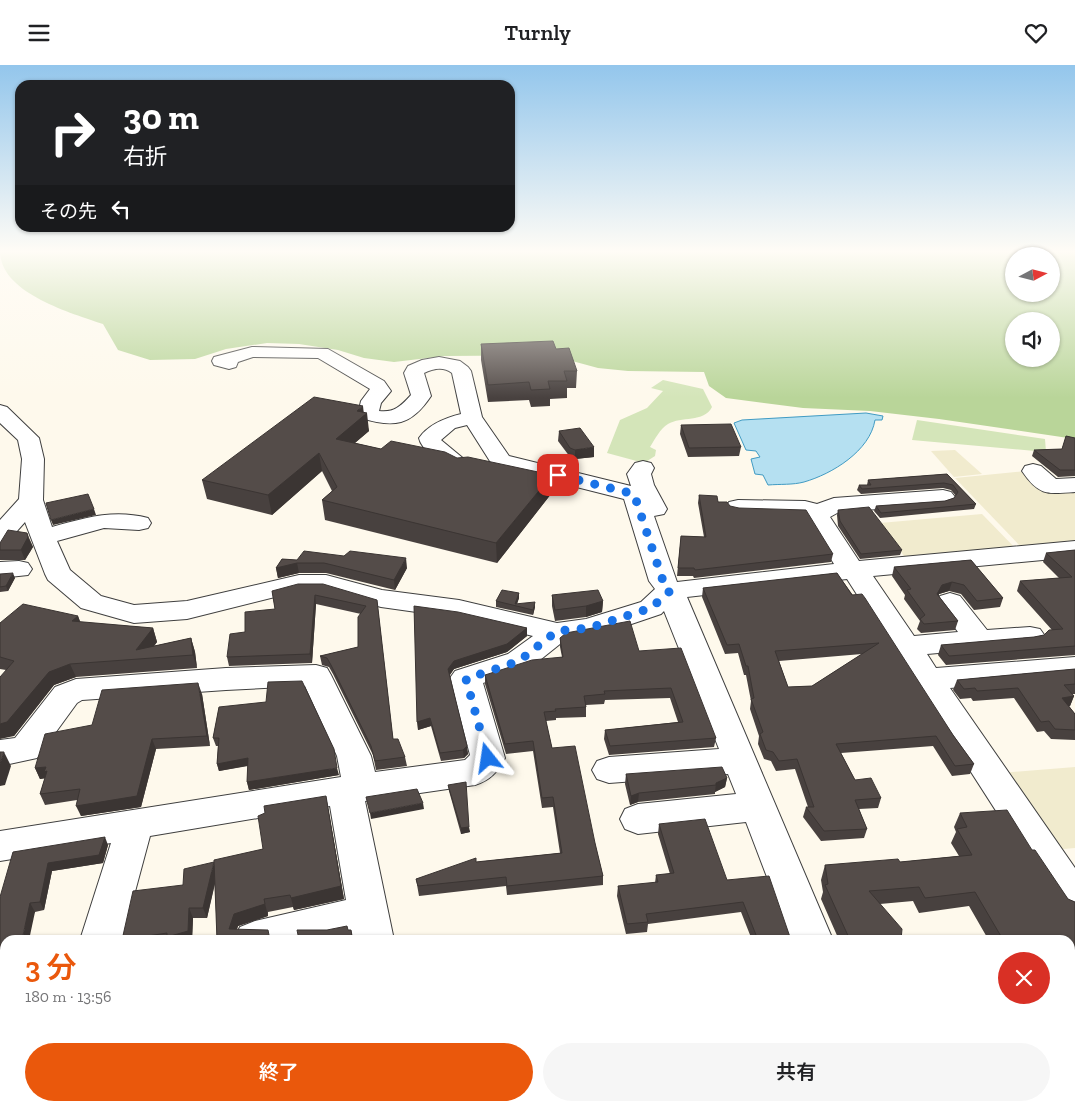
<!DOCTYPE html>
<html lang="ja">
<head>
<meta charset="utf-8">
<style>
  :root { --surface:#fff; --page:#f6f6f6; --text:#202124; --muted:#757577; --accent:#ea580c }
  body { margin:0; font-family:"Zilla Slab","Noto Sans JP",serif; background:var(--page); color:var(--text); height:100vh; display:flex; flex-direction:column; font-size:19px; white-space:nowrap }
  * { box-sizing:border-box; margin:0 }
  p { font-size:16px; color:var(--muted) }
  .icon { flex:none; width:28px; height:28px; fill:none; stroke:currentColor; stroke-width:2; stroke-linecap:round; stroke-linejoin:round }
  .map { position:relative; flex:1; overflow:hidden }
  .side { position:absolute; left:0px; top:870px; width:1075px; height:176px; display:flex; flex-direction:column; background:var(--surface); border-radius:15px 15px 0 0; box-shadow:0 1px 4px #0004 }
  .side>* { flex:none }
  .guide { position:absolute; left:15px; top:15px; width:500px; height:152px; border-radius:15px; box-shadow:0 1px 4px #0004; background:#202124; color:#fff; overflow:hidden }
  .needle { width:32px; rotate:83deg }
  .buttons { position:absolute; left:1005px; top:182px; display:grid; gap:10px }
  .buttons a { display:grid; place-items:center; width:55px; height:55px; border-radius:50%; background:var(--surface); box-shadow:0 1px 4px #0004; font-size:25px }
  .pin { position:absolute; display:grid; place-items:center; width:42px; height:42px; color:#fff; margin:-21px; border-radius:10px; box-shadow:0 2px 8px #0006 }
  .me { position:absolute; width:55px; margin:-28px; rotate:345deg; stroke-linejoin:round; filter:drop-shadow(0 0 4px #0008) }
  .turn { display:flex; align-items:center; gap:18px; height:105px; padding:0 25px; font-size:22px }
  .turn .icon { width:65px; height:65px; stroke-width:2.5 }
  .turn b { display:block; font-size:35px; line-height:42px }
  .then { display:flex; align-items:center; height:48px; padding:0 25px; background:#0003; gap:10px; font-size:19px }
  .round { display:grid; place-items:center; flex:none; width:52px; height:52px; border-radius:26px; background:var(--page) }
  .headline { display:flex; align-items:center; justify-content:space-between; height:85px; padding:0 25px }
  h1 { font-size:30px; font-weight:600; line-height:38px; color:var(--accent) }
  .primary-button { display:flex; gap:10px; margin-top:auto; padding:10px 25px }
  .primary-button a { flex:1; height:58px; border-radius:30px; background:var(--accent); color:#fff; font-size:20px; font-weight:600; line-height:58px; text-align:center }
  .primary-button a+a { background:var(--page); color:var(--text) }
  header { display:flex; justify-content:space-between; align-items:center; height:65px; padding:0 25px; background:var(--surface); font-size:22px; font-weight:600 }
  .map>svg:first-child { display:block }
</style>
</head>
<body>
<header><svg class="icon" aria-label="menu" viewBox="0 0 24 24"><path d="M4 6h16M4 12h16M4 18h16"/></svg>Turnly<svg class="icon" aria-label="heart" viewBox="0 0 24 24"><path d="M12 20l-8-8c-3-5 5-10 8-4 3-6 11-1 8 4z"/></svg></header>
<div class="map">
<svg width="1075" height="1046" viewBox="0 0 1075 1046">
  <rect width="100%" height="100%" fill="#fef9ec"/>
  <g fill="#f1ebce">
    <polygon points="955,385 982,409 954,412 931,386"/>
    <polygon points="1026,406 1075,425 1075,477 1021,482 955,413"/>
    <polygon points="982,449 1017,485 907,495 880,458"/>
    <polygon points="1075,702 1075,783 1052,785 1001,708"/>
  </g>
  <g fill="#d4e5b9">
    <path d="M663,315l40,9 9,18c-8,16 -31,9 -44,17 -8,5 -13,15 -18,23l6,3 -1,6 -11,7 -37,-10 13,-33 27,-12 16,-17 -12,-3z"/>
    <polygon points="917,355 1045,374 1046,387 912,375"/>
  </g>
  <path fill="#b9d599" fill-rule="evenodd" d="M0,186h1075v188l-136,-20 -69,-8 -67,-3 -77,-10 -17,-12 -5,-14 -76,-1 -30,-3 -48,-13 -105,1 -51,6 -30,-4 -26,-8 -39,-6 -32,-1 -41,6 -31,10 -45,1 -32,-10 -15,-26c-32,-11 -103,-31 -103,-73zM1014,191h37v38h-37zM1014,256h37v38h-37z"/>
  <path fill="#b5e0f1" stroke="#419bc3" d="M866,348l17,3 -1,4h-7c-5,31 -43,54 -71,62 -11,3 -24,2 -36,3l-5,-10 -8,-1 -4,-15 9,-2 -4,-6 -10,-1 -12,-27 8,-3z"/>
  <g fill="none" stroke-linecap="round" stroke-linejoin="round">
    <g stroke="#3f3f3f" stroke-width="2">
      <g id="minor">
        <path d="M252,282l76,2 56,32 7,10 -10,12 -2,8c15,2 22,-5 32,-16l-7,-22 4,-7 14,-6 17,-3 21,4 8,6 3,4 11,46 27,39 122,30 -4,-12 8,-11 8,-2 8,2 3,5 -3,6 3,11 13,24 -3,5 -10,2 23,66 157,-18 -29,-48 -67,-2 -9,-2 -3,-5 3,-5 9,-2 67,1 12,3 17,-6 109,-8 8,2 4,5 -4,5 -8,2 -104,8 -9,5 29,44 216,-20v16l-202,19 41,60 44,-4 -22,-30 4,-6 10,-3 10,3 27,34 43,-3 10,2 5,7 -5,7 -10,2 -103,9 9,14 139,-11v20l-125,11 125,180v49l-14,-5 -214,-333 -160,18 146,343h-42l-45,-118 -108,12 -13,-5 -5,-10 5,-10 13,-5 98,-10 -8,-20 -119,9 -12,-4 -5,-9 5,-9 12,-4 110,-8 -55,-138 -3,3 -62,21 -34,5 -35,28 -47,15 22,75c-8,14 -14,22 -30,27l-110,16 29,139h-42l-1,-5 -21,5h-96l6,-13 15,-6 91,-21 -16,-94 -180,30 -28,104h-42l31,-97 -111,18v-30l341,-54 -4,-21 -32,-70 -79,4 -144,10 -5,3 -40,55 -37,8v-26l15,-2 40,-51 21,-8 150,-11 90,-3 11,3 4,7 40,81 4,16 90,-12 5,-5 -20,-77 5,-7 53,-17 25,-18 -74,-18 -78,-11 -56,-16h-26l-112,28 -53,4 -53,-15 -33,-28 -3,-6 -20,-52 -16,18 -9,3v-23l19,-21 3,-40 -4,-19 -18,-17v-18l7,2 32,31 5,21 -1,41 9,27c33,-9 61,-18 96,-9l3,5 -3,5 -9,2 -35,-2 -47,13 13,29 31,26 33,9 53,-4 112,-26h27l56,15 77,10 98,23 29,-4 55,-17 14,-13 -6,-8 -25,-82 -131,-33 -26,-41 -12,3 -14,12 29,24 3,5 -3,5c-5,1 -10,3 -15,0 -11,-5 -34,-25 -36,-36 10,-14 26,-20 42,-24l-9,-41c-9,-7 -19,-4 -28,0l7,23c-20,30 -37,32 -70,22l-3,-4 3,-13 9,-12 -52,-31 -65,-1 -15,5 -2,5 -7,2 -15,-4 -2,-4 2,-4z"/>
        <path d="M1033,399l8,2 15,13 19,-1v14c-28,2 -36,4 -53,-21l3,-5z"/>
        <polygon points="19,496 28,498 32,504 28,510 0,513 0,497"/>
        <polygon points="366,1041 414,1041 415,1046 367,1046"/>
        <polygon points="854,1041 902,1041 904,1046 856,1046"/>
      </g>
    </g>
    <use href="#minor" fill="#fff" fill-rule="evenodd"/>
  </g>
  <g fill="#48413f" fill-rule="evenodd">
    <polygon points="481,279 556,284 577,306 576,323 567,323 567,333 550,334 550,341 531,342 529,335 488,337 481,295"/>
    <polygon points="364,348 369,366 355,378 381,384 457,393 552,410 551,429 497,498 325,455 322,435 332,426 322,406 272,450 207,434 202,415"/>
    <polygon points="681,360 741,382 739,391 688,392 680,369"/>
    <polygon points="559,366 594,392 575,394 570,392 558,376"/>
    <polygon points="1066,371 1075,373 1075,411 1058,412 1032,391 1034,385 1062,384"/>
    <polygon points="947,409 976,439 974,444 880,453 874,446 876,441 945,436 954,433 956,431 951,425 943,423 861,429 857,425 859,420 867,420 868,415"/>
    <polygon points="699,430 730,441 833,489 831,497 694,513 693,511 677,511 681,471 704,472 698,438"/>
    <polygon points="838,445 902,485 900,490 860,494 838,461 837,450"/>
    <polygon points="27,468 33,482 25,495 0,495 0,478"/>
    <polygon points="1075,485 1075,590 946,600 938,590 941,580 1034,572 1044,570 1052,565 1017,526 1020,516 1059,513 1043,497 1046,488"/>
    <polygon points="282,494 407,503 395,525 326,508 299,508 278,513 276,503"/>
    <polygon points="971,495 1003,533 1000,542 974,545 961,529 949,526 939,529 939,531 958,556 955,565 921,568 917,564 920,556 904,534 905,530 892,511 894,502"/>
    <path d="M837,508l137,191 -4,10 -18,2 -19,-30 -92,7 14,27 26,18 -3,10 -19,1 8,20 -3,9 -43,3 -18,-24 3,-10h2l-13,-38 -19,2 -5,-10 -7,-2 -6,-15 1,-8 -9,-27 1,-8 -5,-26h-2l-6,-22 -13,1 -23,-57 1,-9zM862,589l-50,32 -24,1 -9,-26z"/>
    <polygon points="0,509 15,513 8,526 0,527"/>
    <polygon points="272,526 377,535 393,674 405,692 407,701 376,705 373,690 333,609 329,602 322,600 320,591 358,582 361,549 316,539 312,598 229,601 227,592 245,567 275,544"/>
    <polygon points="519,528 519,533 517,539 535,542 533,550 496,542 496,536"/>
    <polygon points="552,530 603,536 602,547 586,552 555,556 552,541"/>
    <polygon points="414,541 527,563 527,571 507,587 454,604 450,610 468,689 464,693 441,696 431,661 418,665"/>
    <polygon points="78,551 80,557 153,563 157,577 154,581 191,573 195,587 197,603 76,612 54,620 14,671 6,605 0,604 0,558"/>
    <polygon points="560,573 639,586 716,673 714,682 609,690 604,674 605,665 678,657 670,633 605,635 604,639 586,640 586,652 556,653 556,655 546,656 552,683 595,778 603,811 603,820 507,830 506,821 419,831 416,814 476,797 560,788 553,742 542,743 533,686 506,689 485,619 485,610 562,592 560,582"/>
    <polygon points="1075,604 1075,629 1072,629 1074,631 1070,641 1069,641 1075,649 1075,675 1051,674 1044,666 1037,667 1014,633 973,636 971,633 960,634 953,625 957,615"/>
    <polygon points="202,629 210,681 156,684 141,742 81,751 77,735 45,740 40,729 45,713 40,714 35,703 92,660"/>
    <polygon points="219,642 339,710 249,725 247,717 248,701 219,706 217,699 218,681 216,681 213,673"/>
    <polygon points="626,709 727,713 725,722 715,727 715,729 638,737 630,740 625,719"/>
    <polygon points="448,720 470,767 461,769 449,726"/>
    <polygon points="328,743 344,834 294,845 293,842 268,847 268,851 238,861 237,864 217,875 215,819 207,853 193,853 192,875 123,875 183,820 263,784"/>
    <polygon points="960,748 1032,785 1068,834 1075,837 1075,1015 1070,1015 1070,875 988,874 969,841 919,848 913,836 880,839 901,875 839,875 821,834 823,827 821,815 825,800 900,797 959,791 951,778 956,767 954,762"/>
    <polygon points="659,759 727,815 791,875 802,875 752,875 741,847 648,859 647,867 626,869 617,831 618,821 655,818 656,810 670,809 658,769"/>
    <polygon points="108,780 103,798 52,806 44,845 35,847 0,898 13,787"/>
    <polygon points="908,1041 1017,1041 1019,1046 910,1046"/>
  </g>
  <g fill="#3b3533">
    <polygon points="363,341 364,350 367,348 369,366 338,392 336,374 357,346"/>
    <polygon points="594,382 594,392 575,394 575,385"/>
    <polygon points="319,388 322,406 272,450 268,430"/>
    <polygon points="552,410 551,429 497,498 496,478"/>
    <polygon points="94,444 96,450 53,460 51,455"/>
    <polygon points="28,472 33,482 25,495 21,485"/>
    <polygon points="406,493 407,503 395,525 394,515"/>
    <polygon points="297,498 299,508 278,513 276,503"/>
    <polygon points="13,508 15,513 8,526 6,521"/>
    <polygon points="952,517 949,526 939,529 934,538 937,529 942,520"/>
    <polygon points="519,528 519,533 516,541 515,539"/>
    <polygon points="315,530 316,539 312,598 310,589"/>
    <polygon points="603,536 602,547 586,552 586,541"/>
    <polygon points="535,537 535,542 533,550 533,545"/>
    <polygon points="78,551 83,564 72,556"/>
    <polygon points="153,563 157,577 145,593 136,585"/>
    <polygon points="527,563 527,571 507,587 454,604 448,612 448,604 454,596"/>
    <polygon points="191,573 195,587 197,603 193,590"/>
    <polygon points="70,599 76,612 54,620 14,671 0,674 0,659 49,607"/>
    <polygon points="198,618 202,629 210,681 207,671"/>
    <polygon points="1074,631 1070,641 1058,643 1062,633"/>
    <polygon points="430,653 431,661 418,665 417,657"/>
    <polygon points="152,674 156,684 141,742 81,751 76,741"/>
    <polygon points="467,681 468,689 464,693 463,685"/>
    <polygon points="4,687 11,701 5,720 0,721 0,699"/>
    <polygon points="248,693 251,700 219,706 217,699"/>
    <polygon points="46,702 47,713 40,714 35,703"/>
    <polygon points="337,703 339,710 249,725 247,717"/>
    <polygon points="727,713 725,722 715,727 716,718"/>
    <polygon points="639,728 638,737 630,740 631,731"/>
    <polygon points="326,731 344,834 294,845 291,833"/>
    <polygon points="423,738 424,744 371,754 370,748"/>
    <polygon points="469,762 470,767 461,769 461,763"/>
    <polygon points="105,772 108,780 103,798 52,806 44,845 40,837 48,798"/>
    <polygon points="214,797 217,808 207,853 203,843"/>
    <polygon points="264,834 268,851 238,861 233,875 229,864 234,849"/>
    <polygon points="30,838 35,847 29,875 22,875"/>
    <polygon points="189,843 193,853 192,875 169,875 167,872"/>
    <polygon points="351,865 353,875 334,875"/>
    <polygon points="5,887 5,897 0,898 0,889"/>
    <polygon points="203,1041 235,1041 235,1043 226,1046 185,1046"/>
  </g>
  <g fill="#544c49" stroke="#3b3533" fill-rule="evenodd">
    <polygon points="553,276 556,284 569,283 577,306 564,306 567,316 548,316 550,324 531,325 529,317 488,320 481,279"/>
    <polygon points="314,332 363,341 357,346 367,348 336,374 381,384 391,376 445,387 457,393 468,392 552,410 496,478 322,435 337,422 319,388 268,430 202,415"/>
    <polygon points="731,359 741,382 689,383 681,360"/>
    <polygon points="580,363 594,382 575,385 570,383 559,366"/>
    <polygon points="1066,371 1075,373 1075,405 1060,405 1034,385 1062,384"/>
    <polygon points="947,409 976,439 881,448 876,441 945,436 954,433 958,427 953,420 944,418 862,424 859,420 871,420 868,415"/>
    <polygon points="88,429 94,444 51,455 46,438"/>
    <polygon points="699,430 717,431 718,437 727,437 730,441 739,443 806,445 833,489 695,505 694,503 678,503 681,471 706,472"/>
    <polygon points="869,442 902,485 861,489 840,456 838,445"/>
    <polygon points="8,465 27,468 28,472 21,485 0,485 0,478"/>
    <polygon points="1075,485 1075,581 949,591 941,580 1034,572 1044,570 1049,565 1063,564 1020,516 1072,512 1046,488"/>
    <polygon points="304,486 344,491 350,486 406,493 394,515 324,498 297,498 276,503 282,494 297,495"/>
    <polygon points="971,495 1003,533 977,536 964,520 952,517 942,520 937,529 958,556 924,559 920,554 925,550 907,525 911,524 894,502"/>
    <polygon points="13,508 6,521 0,522 0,509"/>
    <path d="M837,508l15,22 10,-1 3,4 88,137 21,29 -19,2 -19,-30 -100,8 19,36 16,-2 10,20 -26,2 12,29 -43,2 -18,-24h8l-17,-48 -18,2 -6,-9 -7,-2 -6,-16 3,-2 -12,-33 3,-1 -6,-32h-2l-7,-22 -12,1 -24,-57zM879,578l-67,43 -24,1 -13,-36z"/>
    <polygon points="298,519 323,519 377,535 393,674 398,674 405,692 375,696 371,681 331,600 327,593 320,591 358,582 358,552 366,541 315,530 310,589 227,592 230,569 245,567 245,547 275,544 272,526"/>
    <polygon points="502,525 519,528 515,539 535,537 533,545 496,536"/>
    <polygon points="598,525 603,536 586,541 555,545 552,530"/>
    <polygon points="23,539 78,551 72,556 153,563 136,585 191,573 193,590 70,599 49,607 7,657 0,659 0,612 14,596 0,592 0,558"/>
    <polygon points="414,541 458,547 527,563 507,579 454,596 448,604 467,681 463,685 440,688 430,653 417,657"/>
    <polygon points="630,556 639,586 681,583 716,673 610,681 605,665 683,657 671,623 604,626 605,629 584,631 586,642 555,644 556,646 544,647 552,683 575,681 595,778 603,811 507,821 506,812 418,821 416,814 476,793 476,797 562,788 553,732 542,733 533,676 505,679 485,610 532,595 563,592 560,573 566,568"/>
    <polygon points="1075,604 1075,619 1064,620 1074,631 1062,633 1075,649 1075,665 1055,664 1049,656 1041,657 1018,623 977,626 975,623 964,624 957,615"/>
    <polygon points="302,616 334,684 337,703 247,717 248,693 217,699 219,673 213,673 219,642 266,637 268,617"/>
    <polygon points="198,618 207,671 152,674 137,731 76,741 80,724 40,729 47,706 44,707 46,702 35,703 45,669 92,660 102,625"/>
    <polygon points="0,687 4,687 0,699"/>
    <polygon points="722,702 727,713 716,718 716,720 639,728 631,731 626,709"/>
    <polygon points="466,717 469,762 461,763 448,720"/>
    <polygon points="417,724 423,738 370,748 366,732"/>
    <polygon points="326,731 341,821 291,833 290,830 264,834 265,839 234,849 229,864 268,865 270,875 217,875 214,795 263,784 258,751 265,748 264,741"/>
    <polygon points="1007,745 1032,785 1035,785 1068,834 1075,837 1075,1001 1070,993 1070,875 976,875 1002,873 975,827 925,833 919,822 869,826 902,864 901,875 850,875 825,820 828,819 825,800 898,794 900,797 972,790 957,764 967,762 960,748"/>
    <polygon points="705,754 727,815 769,811 791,875 802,874 802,875 758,875 743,837 646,849 648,857 627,859 618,821 658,817 656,810 674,808 659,759"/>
    <polygon points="105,772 99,790 48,798 40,837 30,838 22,875 5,875 5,887 0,889 0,832 13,787"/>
    <polygon points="214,797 203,843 189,843 188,866 167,872 167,868 122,875 133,826 183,820 184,804"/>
    <polygon points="347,861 348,865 351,865 352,871 334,875 299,875 297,865 327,865"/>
    <polygon points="133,1041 203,1041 185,1046 133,1046"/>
    <polygon points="285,1041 349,1041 350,1046 285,1046"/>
    <polygon points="921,1041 1017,1041 1019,1046 923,1046"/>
  </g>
  <linearGradient id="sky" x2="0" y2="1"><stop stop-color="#93c6ec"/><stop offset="0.56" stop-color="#fffcf6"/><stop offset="1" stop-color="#fffcf6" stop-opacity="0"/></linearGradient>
  <rect width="1075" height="333" fill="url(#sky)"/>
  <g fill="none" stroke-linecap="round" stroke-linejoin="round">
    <polyline stroke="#1a73e8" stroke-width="9" stroke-dasharray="0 16.2" points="488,693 466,614 519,596 557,566 589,563 651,543 670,526 663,516 634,429 558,410"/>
  </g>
</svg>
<div class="buttons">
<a><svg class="needle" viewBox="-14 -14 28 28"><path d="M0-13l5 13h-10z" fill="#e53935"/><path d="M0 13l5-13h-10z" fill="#757577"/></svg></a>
<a><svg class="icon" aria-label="sound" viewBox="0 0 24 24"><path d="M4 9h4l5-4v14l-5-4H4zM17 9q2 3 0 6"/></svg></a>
</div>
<div class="pin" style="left:558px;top:410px;background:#d93025"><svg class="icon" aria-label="arrive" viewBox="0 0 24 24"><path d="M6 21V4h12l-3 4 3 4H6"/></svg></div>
<svg class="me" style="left:488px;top:693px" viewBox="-20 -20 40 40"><path d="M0-17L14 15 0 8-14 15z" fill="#1a73e8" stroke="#fff" stroke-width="4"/></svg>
<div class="guide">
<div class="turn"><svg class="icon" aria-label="right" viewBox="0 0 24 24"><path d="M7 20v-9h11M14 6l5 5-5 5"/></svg><div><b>30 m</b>右折</div></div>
<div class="then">その先<svg class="icon" aria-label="left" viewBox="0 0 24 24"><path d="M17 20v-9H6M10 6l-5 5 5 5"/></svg></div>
</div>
<section class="side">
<div class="headline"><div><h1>3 分</h1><p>180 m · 13:56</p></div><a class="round" style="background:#d93025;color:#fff"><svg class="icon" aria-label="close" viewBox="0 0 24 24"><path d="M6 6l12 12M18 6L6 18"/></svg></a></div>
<div class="primary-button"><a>終了</a><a>共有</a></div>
</section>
</div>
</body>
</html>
